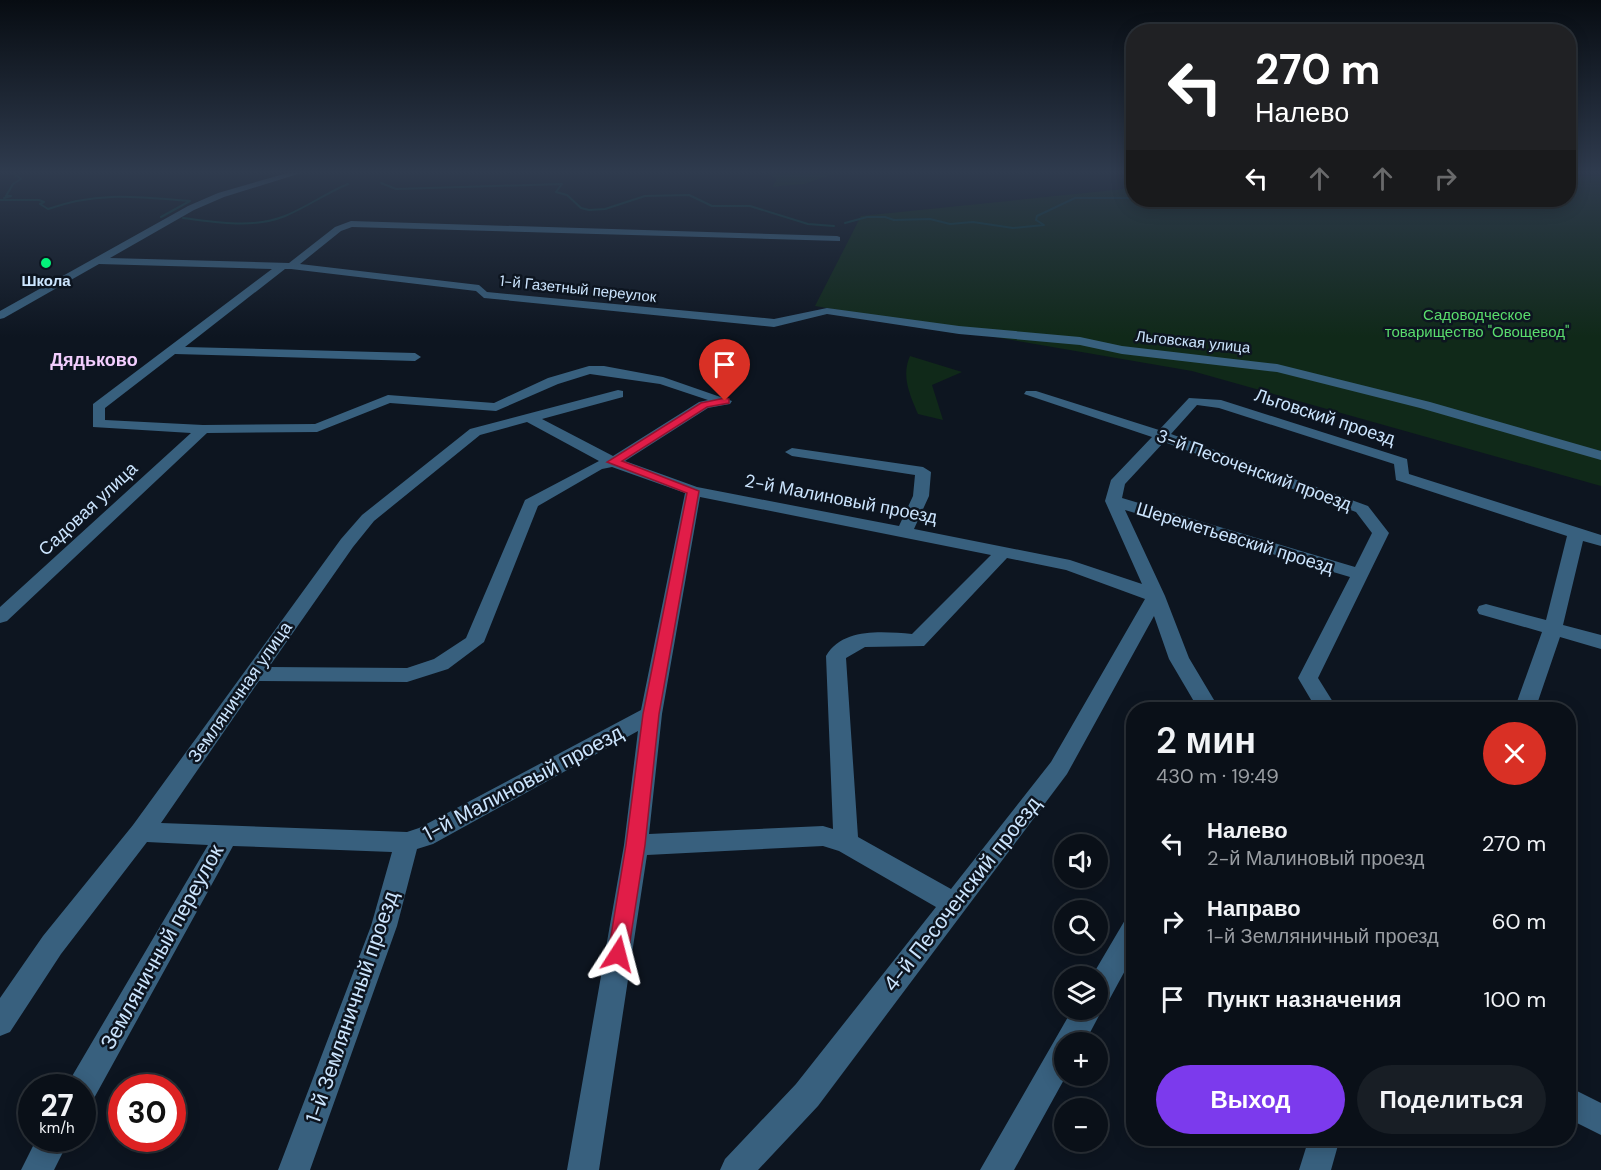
<!DOCTYPE html>
<html lang="ru">
<head>
<meta charset="utf-8">
<style>
  :root { --surface:#0a1018; --page:#181e25; --text:#f1f3f6; --muted:#999da2; --line:#2a3037; --accent:#7c3aed }
  body { margin:0; font-family:"DM Sans",sans-serif; background:var(--page); color:var(--text); height:100vh; display:flex; flex-direction:column; font-size:22px; white-space:nowrap }
  * { box-sizing:border-box; margin:0 }
  p { font-size:20px; color:var(--muted) }
  .icon { flex:none; width:33px; height:33px; fill:none; stroke:currentColor; stroke-width:2; stroke-linecap:round; stroke-linejoin:round }
  .map { position:relative; flex:1; overflow:hidden }
  .panel { position:absolute; left:1126px; top:702px; width:450px; height:444px; display:flex; flex-direction:column; background:var(--surface); border-radius:24px; box-shadow:0 3px 15px #0003,0 0 0 2px var(--line) }
  .panel>* { flex:none }
  .guide { position:absolute; left:1126px; top:24px; width:450px; height:183px; border-radius:24px; box-shadow:0 3px 15px #0003,0 0 0 2px var(--line); background:#202124; color:#fff; overflow:hidden }
  .controls { position:absolute; left:1054px; top:834px; display:grid; gap:12px }
  .controls a { display:grid; place-items:center; width:54px; height:54px; border-radius:50%; background:var(--surface); box-shadow:0 3px 15px #0003,0 0 0 2px var(--line); font-size:30px }
  .speed { position:absolute; left:18px; top:1074px; display:flex; gap:12px; font-size:30px; font-weight:700; text-align:center }
  .speed>* { display:grid; place-content:center; width:78px; height:78px; border-radius:50%; background:var(--surface); box-shadow:0 3px 15px #0003,0 0 0 2px var(--line); line-height:1 }
  .speed small { font-size:15px; font-weight:400 }
  .speed .limit { border:9px solid #d22; background:#fff; color:#111 }
  .pin { position:absolute; display:grid; place-items:center; width:51px; height:51px; color:#fff; margin:-62px -26px; border-radius:50% 50% 50% 0; rotate:-45deg; box-shadow:0 0 6px #0007 }
  .pin .icon { rotate:45deg }
  .me { position:absolute; width:66px; margin:-33px; rotate:9deg; stroke-linejoin:round; filter:drop-shadow(0 0 4px #0008) }
  .turn { display:flex; align-items:center; gap:21px; height:126px; padding:0 30px; font-size:27px }
  .turn .icon { width:78px; height:78px; stroke-width:2.5 }
  .turn b { display:block; font-size:42px; line-height:51px }
  .lanes { display:flex; align-items:center; height:57px; padding:0 30px; background:#0003; justify-content:center; gap:30px; direction:ltr }
  .lanes .off { opacity:.35 }
  .round { display:grid; place-items:center; flex:none; width:63px; height:63px; border-radius:32px; background:var(--page) }
  .summary { display:flex; align-items:center; justify-content:space-between; height:102px; padding:0 30px }
  h1 { font-size:36px; font-weight:600; line-height:45px }
  .action { display:flex; gap:12px; margin-top:auto; padding:12px 30px }
  .action a { flex:1; height:69px; border-radius:36px; background:var(--accent); color:#fff; font-size:24px; font-weight:600; line-height:69px; text-align:center }
  .action a+a { background:var(--page); color:var(--text) }
  ul { padding:0; list-style:none }
  li { display:flex; align-items:center; gap:18px; height:78px; padding:0 30px }
  li div { flex:1 }
  li b { display:block; font-size:22px }
  li em { font-style:normal }
  .map>svg:first-child { display:block }
</style>
</head>
<body>
<div class="map">
<svg width="1601" height="1170" viewBox="0 0 1601 1170">
  <rect width="100%" height="100%" fill="#0d1520"/>
  <g fill="#102919">
    <polygon points="768,173 836,173 804,184 772,187 777,179"/>
    <polygon points="1569,176 1601,176 1601,486 1192,371 815,306 861,216 1134,188 1134,200 1569,200"/>
    <path d="M910,356l52,16 -30,13 11,35 -25,-6c-8,-19 -17,-38 -8,-58z"/>
  </g>
  <g fill="none" stroke-linecap="round" stroke-linejoin="round">
    <g stroke="#0a3a3c" stroke-width="2">
      <polyline points="381,183 396,189 562,184 556,192 567,195 581,208 589,210 605,209 645,196 689,195 712,206 750,206 808,224 834,226"/>
      <polyline points="4,198 11,196 6,196 13,184 21,179 13,173"/>
      <path d="M0,200h39l5,2 -4,2 8,5c50,-18 91,-12 142,-8l-29,16"/>
      <path d="M183,218c33,4 70,11 102,-2 22,-9 41,-23 63,-32"/>
      <polyline points="845,223 867,217 885,217 894,220 930,219 950,224 973,222 1013,228 1044,225 1036,220 1037,216 1075,198 1134,198"/>
    </g>
    <g fill="#38607e" fill-rule="evenodd">
      <path d="M287,173h14l-77,24 -30,13 -84,48 179,5 46,-36 16,-6 486,15 3,1v4l-488,-14 -11,4 -41,33 179,21 8,7 287,27 53,-11 132,18 121,11 42,9 155,18 153,38 171,49v9l-181,-52 -143,-36 -155,-18 -42,-9 -121,-11 -132,-20 -53,13 -290,-29 -8,-7 -185,-22h-6l-100,78 230,6 6,4 -6,4 -240,-7 -70,54v12l98,5 112,-1 73,-29 106,8 54,-25 41,-12h15l59,11 69,24 -2,3 -22,4 -83,53 72,26 202,39 14,-30 2,-21 -123,-19 -7,-4 7,-4 131,19 8,5 -2,24 -15,33 156,31 72,24 -37,-83 6,-21 41,-43 -128,-43 2,-3h10l123,39 30,-32 32,2 186,59 2,15 192,61v11l-18,-5 -20,84 38,10v14l-41,-12 -25,73h-21l28,-78 -63,-18 -2,-4 2,-4 7,-2 60,16 21,-84 -171,-56 -2,-16 -175,-56 -22,-3 -26,29 197,72 21,27 -71,145 20,32h-21l-19,-32 52,-101 -225,-67 40,86 24,62 31,52h-21l-30,-51 -15,-43 -87,158 -249,332 -60,64h-38l5,-11 71,-75 140,-177 -97,-56 -16,-5 -176,9 -48,315h-32l57,-325 14,-114 -205,113 -16,5 -20,77 -87,244h-32l93,-244 21,-74 -159,-6 -140,254 -11,4v-16h-14l3,-10 137,-233 -61,-3 -86,112 -51,78 -10,4v-38l43,-62 90,-111 208,-286 21,-24 108,-86 148,-39 5,1v6l-81,22 71,37 86,-54 9,-2 -48,-16 -70,-10 -32,10 -62,27 -106,-8 -73,29 -110,1 -200,188 -7,2v-16l191,-174 -98,-6v-23l179,-135 -173,-5 -95,54 -4,1v-8l188,-105 30,-13zM527,422l72,39 -74,39 -59,138 -32,21 -27,9 -138,-1 84,-120 21,-26 106,-86zM1164,442l192,70 16,21 -17,34 -233,-69 3,-14zM612,467l73,26 -44,217 -222,118 -12,4 -246,-9 98,-142 148,1 41,-13 36,-27 54,-136 64,-37zM700,497l291,58 -79,79c-28,-2 -69,-7 -86,22l7,173 -10,-3 -174,8 13,-120zM1007,558l59,12 79,29 -94,163 -100,127 -93,-52 -12,-179 19,-11 59,-1z"/>
      <polygon points="1134,917 1134,954 1108,1002 1100,1005 1102,1010 1085,1042 1065,1042 1066,1076 1014,1170 980,1170 1072,1010 1098,1010 1098,976 1092,976 1125,920"/>
      <polygon points="1569,1087 1601,1103 1601,1135 1569,1119"/>
      <polygon points="37,1138 70,1138 54,1170 21,1170"/>
      <polygon points="1309,1138 1340,1138 1331,1170 1299,1170"/>
    </g>
  </g>
  <linearGradient id="sky" x2="0" y2="1"><stop stop-color="#070c12"/><stop offset="0.51" stop-color="#2f3b4e"/><stop offset="1" stop-color="#2f3b4e" stop-opacity="0"/></linearGradient>
  <rect width="1601" height="337" fill="url(#sky)"/>
  <polygon fill="#e11d48" stroke="#92132f" stroke-width="1.5" points="725,398 729,399 729,403 707,407 622,461 699,491 659,714 645,845 628,954 625,961 618,964 611,961 608,954 626,845 643,714 687,493 607,462 701,403"/>
  <circle fill="#03f37a" stroke="#0d1520" stroke-width="2" cx="46" cy="263" r="6"/>
  <g text-anchor="middle" dominant-baseline="central" stroke-width="5" stroke-linejoin="round" paint-order="stroke">
    <g font-size="15" font-weight="bold" fill="#cce5fe" stroke="#0d1520">
      <text x="46" y="281">Школа</text>
    </g>
    <g font-size="15" fill="#cce5fe" stroke="#0d1520">
      <text transform="translate(578 289) rotate(6)">1-й Газетный переулок</text>
      <text transform="translate(1193 342) rotate(6)">Льговская улица</text>
    </g>
    <g font-size="15" fill="#5add6d" stroke="#0d1520">
      <text x="1477" y="315">Садоводческое<tspan x="1477" dy="17">товарищество "Овощевод"</tspan></text>
    </g>
    <g font-size="18" font-weight="bold" fill="#f3cefe" stroke="#0d1520">
      <text x="94" y="360">Дядьково</text>
    </g>
    <g font-size="18" fill="#cce5fe" stroke="#0d1520">
      <text transform="translate(1325 417) rotate(18)">Льговский проезд</text>
      <text transform="translate(1254 470) rotate(20)">3-й Песоченский проезд</text>
      <text transform="translate(841 499) rotate(11)">2-й Малиновый проезд</text>
      <text transform="translate(88 509) rotate(-43)">Садовая улица</text>
      <text transform="translate(1235 538) rotate(17)">Шереметьевский проезд</text>
      <text transform="translate(240 692) rotate(-55)">Земляничная улица</text>
    </g>
    <g font-size="21" fill="#cce5fe" stroke="#0d1520">
      <text transform="translate(523 783) rotate(-28)">1-й Малиновый проезд</text>
      <text transform="translate(962 894) rotate(-52)">4-й Песоченский проезд</text>
      <text transform="translate(162 947) rotate(-61)">Земляничный переулок</text>
      <text transform="translate(352 1007) rotate(-71)">1-й Земляничный проезд</text>
    </g>
  </g>
</svg>
<div class="controls">
<a><svg class="icon" aria-label="sound" viewBox="0 0 24 24"><path d="M4 9h4l5-4v14l-5-4H4zM17 9q2 3 0 6"/></svg></a>
<a><svg class="icon" aria-label="search" viewBox="0 0 24 24"><circle cx="10" cy="10" r="6"/><path d="M15 15l6 6"/></svg></a>
<a><svg class="icon" aria-label="layers" viewBox="0 0 24 24"><path d="M12 4l9 5-9 5-9-5zM3 14l9 5 9-5"/></svg></a>
<a>+</a>
<a>−</a>
</div>
<div class="speed"><div>27<small>km/h</small></div><div class="limit">30</div></div>
<div class="pin" style="left:725px;top:401px;background:#d93025"><svg class="icon" aria-label="arrive" viewBox="0 0 24 24"><path d="M6 21V4h12l-3 4 3 4H6"/></svg></div>
<svg class="me" style="left:618px;top:954px" viewBox="-20 -20 40 40"><path d="M0-17L14 15 0 8-14 15z" fill="#e11d48" stroke="#fff" stroke-width="4"/></svg>
<div class="guide">
<div class="turn"><svg class="icon" aria-label="left" viewBox="0 0 24 24"><path d="M17 20v-9H6M10 6l-5 5 5 5"/></svg><div><b>270 m</b>Налево</div></div>
<div class="lanes"><svg class="icon" aria-label="left" viewBox="0 0 24 24"><path d="M17 20v-9H6M10 6l-5 5 5 5"/></svg><svg class="icon off" aria-label="ahead" viewBox="0 0 24 24"><path d="M12 20V5M6 11l6-6 6 6"/></svg><svg class="icon off" aria-label="ahead" viewBox="0 0 24 24"><path d="M12 20V5M6 11l6-6 6 6"/></svg><svg class="icon off" aria-label="right" viewBox="0 0 24 24"><path d="M7 20v-9h11M14 6l5 5-5 5"/></svg></div>
</div>
<section class="panel">
<div class="summary"><div><h1>2 мин</h1><p>430 m · 19:49</p></div><a class="round" style="background:#d93025;color:#fff"><svg class="icon" aria-label="close" viewBox="0 0 24 24"><path d="M6 6l12 12M18 6L6 18"/></svg></a></div>
<ul>
<li><svg class="icon" aria-label="left" viewBox="0 0 24 24"><path d="M17 20v-9H6M10 6l-5 5 5 5"/></svg><div><b>Налево</b><p>2-й Малиновый проезд</p></div><em>270 m</em></li>
<li><svg class="icon" aria-label="right" viewBox="0 0 24 24"><path d="M7 20v-9h11M14 6l5 5-5 5"/></svg><div><b>Направо</b><p>1-й Земляничный проезд</p></div><em>60 m</em></li>
<li><svg class="icon" aria-label="arrive" viewBox="0 0 24 24"><path d="M6 21V4h12l-3 4 3 4H6"/></svg><div><b>Пункт назначения</b></div><em>100 m</em></li>
</ul>
<div class="action"><a>Выход</a><a>Поделиться</a></div>
</section>
</div>
</body>
</html>
